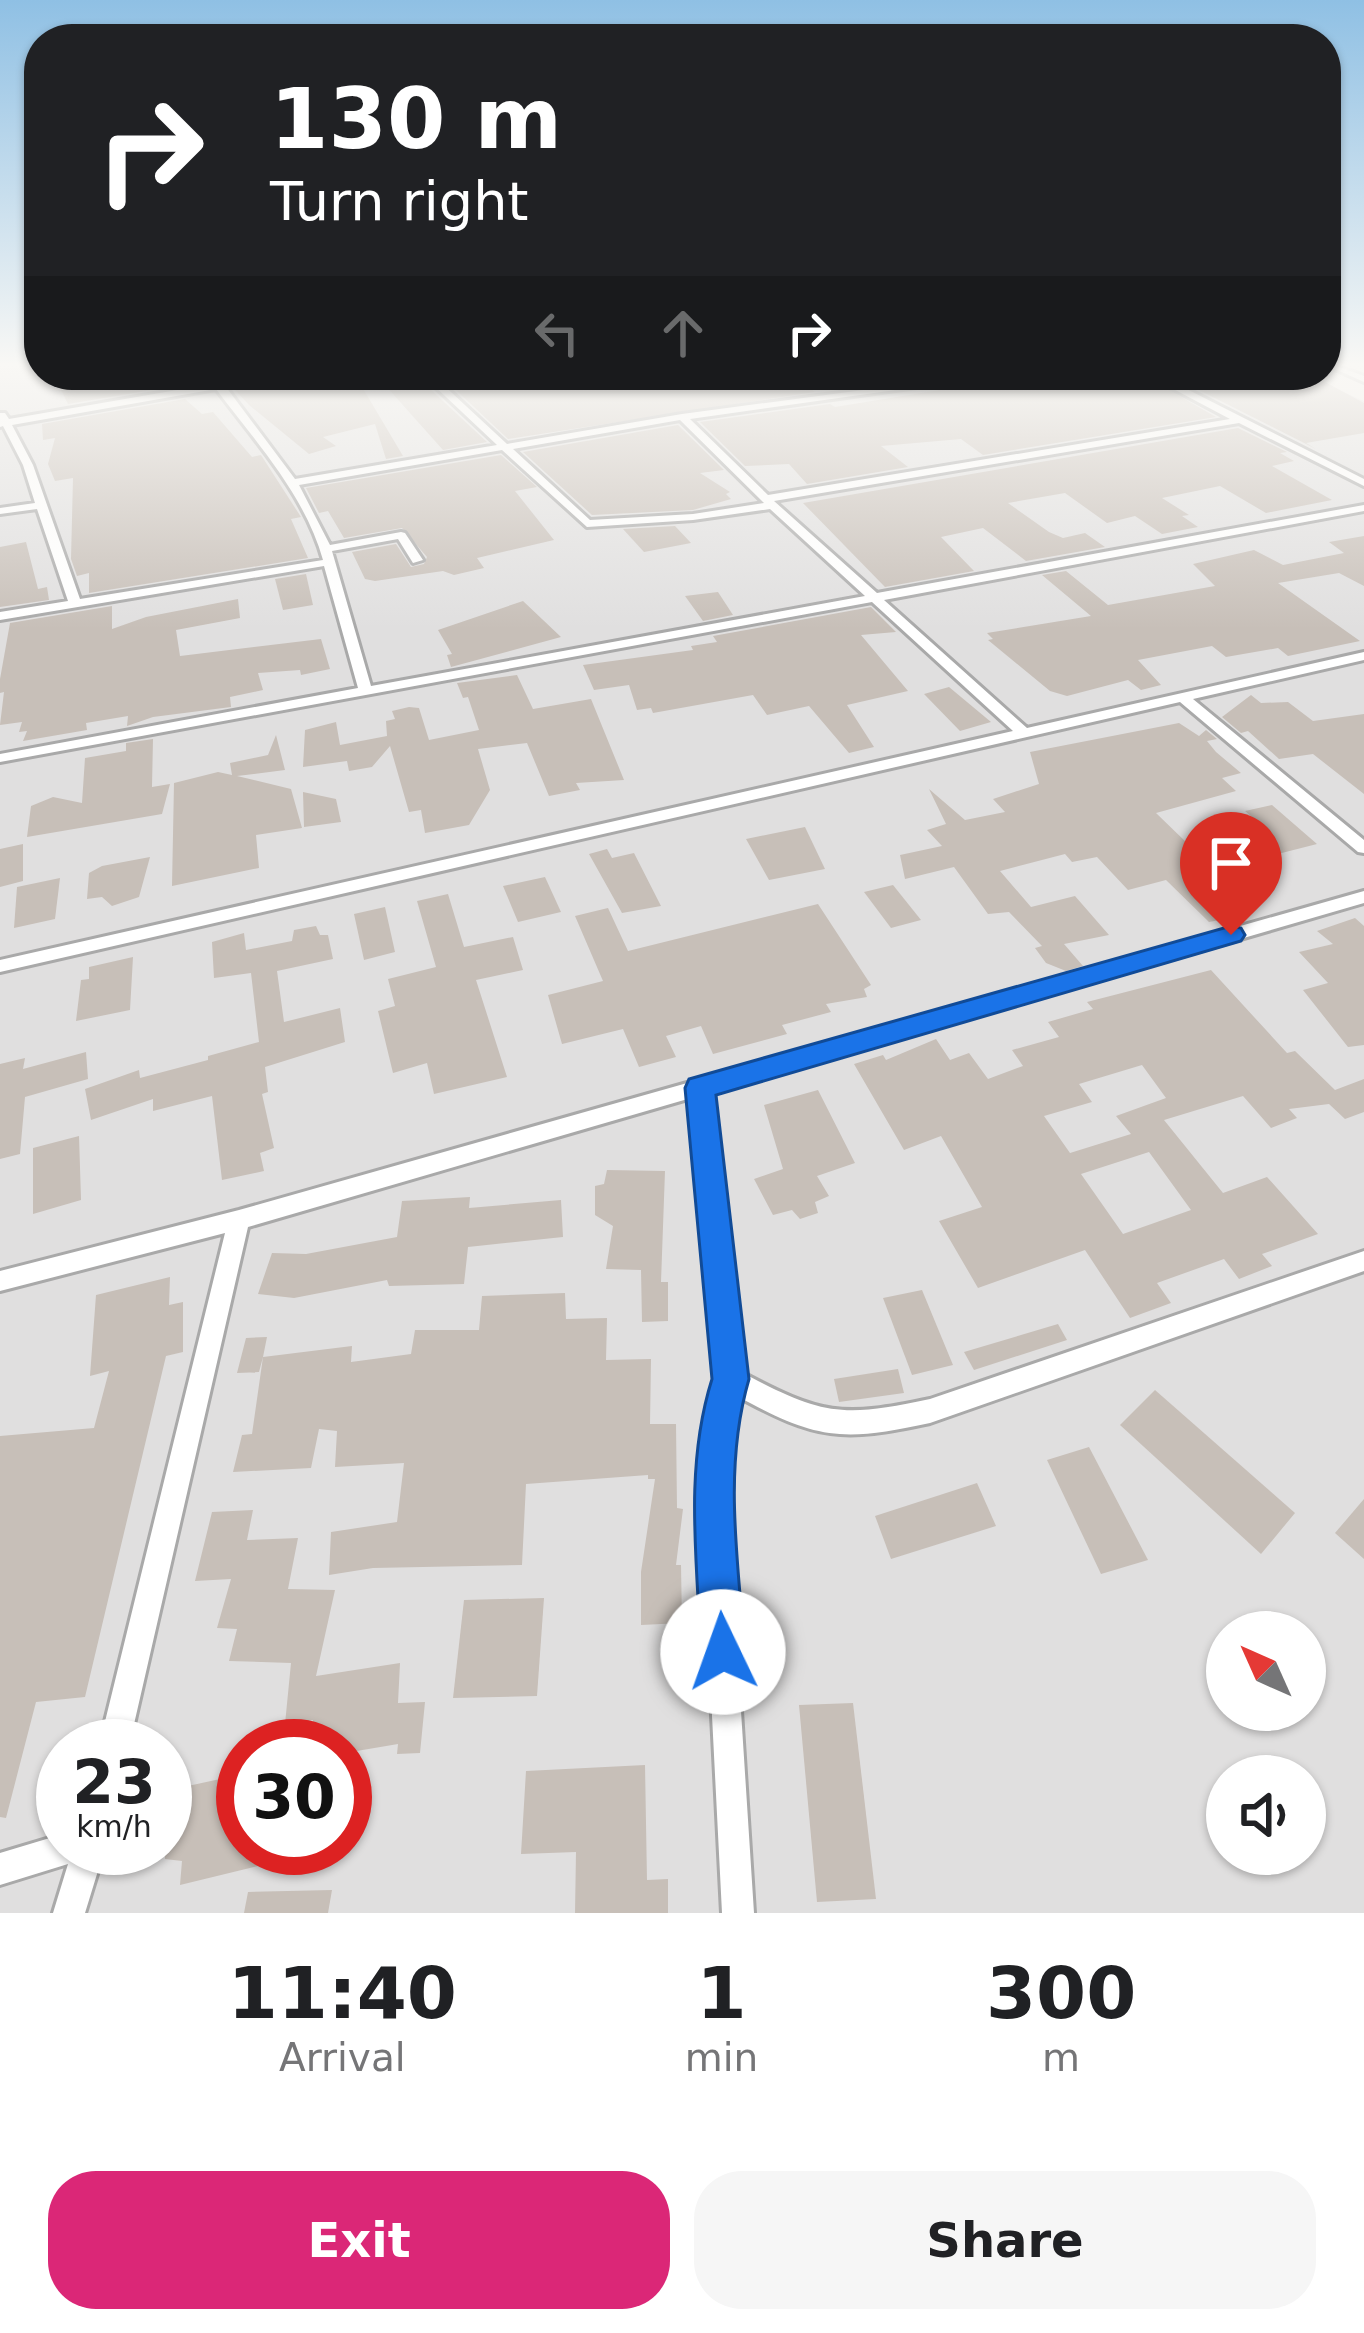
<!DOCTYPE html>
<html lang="en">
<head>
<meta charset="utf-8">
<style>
  :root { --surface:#fff; --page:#f6f6f6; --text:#202124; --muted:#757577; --accent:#db2777 }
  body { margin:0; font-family:"DejaVu Sans",sans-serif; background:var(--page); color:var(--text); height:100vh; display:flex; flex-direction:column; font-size:45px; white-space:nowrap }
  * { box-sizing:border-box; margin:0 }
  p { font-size:39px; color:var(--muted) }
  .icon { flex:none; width:66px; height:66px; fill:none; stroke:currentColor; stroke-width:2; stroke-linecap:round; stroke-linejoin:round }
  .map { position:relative; height:1913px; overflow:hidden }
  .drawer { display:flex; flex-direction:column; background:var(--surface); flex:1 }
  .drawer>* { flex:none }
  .guide { position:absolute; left:24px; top:24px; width:1317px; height:366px; border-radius:48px; box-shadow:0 3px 9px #0004; background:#202124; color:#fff; overflow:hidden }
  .needle { width:78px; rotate:315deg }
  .fabs { position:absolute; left:1206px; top:1611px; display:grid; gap:24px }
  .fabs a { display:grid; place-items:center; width:120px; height:120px; border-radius:50%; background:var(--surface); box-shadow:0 3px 9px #0004; font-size:60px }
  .speed { position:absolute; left:36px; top:1719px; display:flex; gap:24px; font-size:60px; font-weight:700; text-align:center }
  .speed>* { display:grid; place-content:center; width:156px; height:156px; border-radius:50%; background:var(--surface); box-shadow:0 3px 9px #0004; line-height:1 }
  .speed small { font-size:30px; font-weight:400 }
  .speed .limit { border:18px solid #d22; background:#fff; color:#111 }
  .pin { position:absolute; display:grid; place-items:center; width:102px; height:102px; color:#fff; margin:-123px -51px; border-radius:50% 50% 50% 0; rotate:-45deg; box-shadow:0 0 12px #0007 }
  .pin .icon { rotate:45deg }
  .me { position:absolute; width:132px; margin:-66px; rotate:357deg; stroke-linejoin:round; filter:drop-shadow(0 0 9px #0008) }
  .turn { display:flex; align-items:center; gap:42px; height:252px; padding:0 48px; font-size:54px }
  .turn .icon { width:156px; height:156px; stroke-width:2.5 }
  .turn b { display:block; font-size:84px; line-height:102px }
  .lanes { display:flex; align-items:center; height:114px; padding:0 48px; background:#0003; justify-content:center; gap:60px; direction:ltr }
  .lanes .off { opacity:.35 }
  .eta { display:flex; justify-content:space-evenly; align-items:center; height:204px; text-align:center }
  .eta b { font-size:72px; font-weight:700; line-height:84px }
  .primary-button { display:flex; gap:24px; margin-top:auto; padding:24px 48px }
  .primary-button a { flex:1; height:138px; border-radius:48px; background:var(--accent); color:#fff; font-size:48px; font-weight:700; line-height:138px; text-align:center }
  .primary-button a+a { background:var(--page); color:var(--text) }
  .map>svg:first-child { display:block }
</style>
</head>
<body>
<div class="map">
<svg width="1364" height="1913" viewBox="0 0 1364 1913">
  <rect width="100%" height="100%" fill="#f2efe9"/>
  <path fill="#e0dfdf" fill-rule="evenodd" d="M0,362h39v13h1266l59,26v1512h-1364zM1227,1632h78v78h-78zM63,1746h102v102h-102zM243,1746h102v102h-102zM1227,1776h78v78h-78z"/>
  <g fill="#c7bfb8" fill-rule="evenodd">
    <polygon points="54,375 179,375 181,385 68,404"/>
    <polygon points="250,375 355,375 403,456 386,459 375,424 323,437 336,446 309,454 249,405 226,380"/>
    <polygon points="376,375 415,375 487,442 443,450"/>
    <polygon points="485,375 651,375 662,384 731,375 741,383 796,378 815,392 508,439 456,390 496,386"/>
    <polygon points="1082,375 1143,375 1216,417 983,455 961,439 881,446 908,467 807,484 789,464 745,466 700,422 830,404 835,407 995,381 1017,390 1089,379"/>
    <polygon points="1169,375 1312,375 1364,403 1364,433 1306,443 1316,449"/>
    <polygon points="185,399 202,414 213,412 252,457 261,455 301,517 291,519 308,558 89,593 89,573 77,576 71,559 73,478 55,481 48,464 55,438 43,440 42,424"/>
    <polygon points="678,425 724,470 700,473 730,492 726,494 731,499 693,510 592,515 523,452"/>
    <polygon points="1238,428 1287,452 1280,453 1294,461 1272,466 1332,500 1266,513 1220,486 1162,498 1189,515 1182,516 1198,527 1162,534 1135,516 1107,523 1065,493 1008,503 1049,532 1063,538 1085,533 1105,547 1026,561 983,528 941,537 974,571 885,587 803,503"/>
    <polygon points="501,455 537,487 515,491 554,540 477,558 484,568 454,575 443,571 375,581 365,579 352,552 396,544 411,567 424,564 427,557 402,528 344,538 328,511 319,513 306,488"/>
    <polygon points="675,526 691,543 644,552 623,529"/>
    <polygon points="1364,536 1364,586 1339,573 1278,583 1360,641 1288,656 1278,648 1226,657 1212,646 1138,660 1161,685 1141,690 1128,680 1067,696 1050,691 988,640 993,639 987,633 1091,616 1042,575 1066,571 1108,605 1215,586 1193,564 1254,550 1283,565 1344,553 1329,542"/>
    <polygon points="26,542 38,589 47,587 49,600 0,607 0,547"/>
    <polygon points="306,574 313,605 283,610 275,579"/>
    <polygon points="718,592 733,615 703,621 685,596"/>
    <polygon points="238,599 240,618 176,630 180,656 321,639 330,669 301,675 300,670 258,673 263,690 230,697 231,707 153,717 127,726 128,716 86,723 87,730 23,741 27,731 19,732 22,722 0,725 4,692 0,693 0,679 10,623 112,606 112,629 146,617"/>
    <polygon points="523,601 561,637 451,667 447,655 452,654 438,630"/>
    <polygon points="871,607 896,632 861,635 908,691 847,705 874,747 849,753 809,706 767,715 753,695 653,713 651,708 637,710 629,685 594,690 583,665 693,650 691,646 717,642 713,636"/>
    <polygon points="517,675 533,709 591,699 624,780 576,783 580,790 549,796 527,743 478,749 490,790 469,825 425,833 421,810 409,812 390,746 372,767 349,771 347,761 303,767 305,730 336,722 340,745 387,736 386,721 395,719 392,711 409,707 419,708 429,740 479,730 468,697 463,698 457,683"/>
    <polygon points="949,687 991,722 960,731 924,694"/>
    <polygon points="1251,695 1261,703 1288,702 1313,721 1364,714 1364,794 1313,754 1279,759 1248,731 1241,733 1222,717"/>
    <polygon points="1179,723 1199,736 1206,730 1217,739 1207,741 1216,752 1241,773 1222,778 1236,791 1156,813 1188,844 1260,824 1245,811 1272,805 1317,844 1243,863 1265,884 1212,898 1230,918 1209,922 1166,880 1128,890 1097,857 1072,862 1065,854 1000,871 1031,907 1075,896 1109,935 1064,944 1083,966 1066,971 1046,963 1035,948 1042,946 1009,912 988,914 954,867 905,879 900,855 942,846 927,830 946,824 929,789 965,820 1005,812 993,799 1039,784 1030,752"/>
    <polygon points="276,735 285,770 237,776 291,789 302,828 256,835 259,868 172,886 174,783 218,772 232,775 230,763 268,755"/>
    <polygon points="153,739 152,787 170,784 162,814 27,837 31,806 53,797 82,803 85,758 126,751 126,743"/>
    <polygon points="303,792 336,799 341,822 304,827"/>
    <polygon points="805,827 825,869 769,880 746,839"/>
    <polygon points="23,844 23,881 0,887 0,849"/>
    <polygon points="607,849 612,858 634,853 661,906 622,913 589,854"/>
    <polygon points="150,857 139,897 112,906 102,897 87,899 89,873 102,866"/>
    <polygon points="545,877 561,912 518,922 503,886"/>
    <polygon points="60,878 55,919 14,928 17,887"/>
    <polygon points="893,885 921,920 891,928 864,892"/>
    <polygon points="448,894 464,947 513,937 523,970 476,980 507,1077 434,1094 427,1063 393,1073 378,1011 395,1006 388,979 436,967 417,901"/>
    <polygon points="818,904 871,985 864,989 867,997 826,1004 831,1012 782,1025 787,1034 713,1054 701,1026 666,1036 676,1057 639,1067 623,1029 562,1044 548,995 603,981 575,916 608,908 628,951"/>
    <polygon points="385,907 395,952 364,960 354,914"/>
    <polygon points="1355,918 1364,926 1364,1045 1348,1047 1303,990 1328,983 1299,952 1333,944 1317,931"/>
    <polygon points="316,926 320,935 328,935 333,959 277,971 284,1022 340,1008 345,1042 265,1067 268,1092 262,1094 274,1148 260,1153 264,1171 222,1180 212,1096 153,1111 153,1099 91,1120 85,1089 139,1070 140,1078 208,1060 208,1056 259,1042 251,973 214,978 212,942 244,933 246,950 292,941 294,930"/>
    <polygon points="133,957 130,1010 76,1021 81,980 89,979 89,967"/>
    <path d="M1211,970l76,83 8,-2 40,39 29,-11v33l-19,7 -16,-15 -40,5 8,9 -26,10 -28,-32 -79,24 59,73 44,-16 51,57 -56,20 10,12 -33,13 -15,-20 -67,24 14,20 -41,15 -45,-68 -107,38 -39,-67 43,-14 -41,-71 -37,14 -50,-86 29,-9 3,5 50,-21 14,21 19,-7 19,26 35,-13 -11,-16 47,-13 -11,-15 45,-13 -6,-7zM1142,1065l24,33 -50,18 15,18 -61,19 -26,-37 48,-14 -13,-18zM1149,1152l42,58 -68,24 -42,-60z"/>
    <polygon points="86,1052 88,1079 25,1097 20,1154 0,1159 0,1064 25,1058 23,1069"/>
    <polygon points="818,1090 855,1163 817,1176 829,1196 815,1202 818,1213 800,1219 792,1210 773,1215 754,1179 783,1169 764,1105"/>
    <polygon points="79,1136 81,1200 33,1214 33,1148"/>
    <polygon points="607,1170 665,1171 661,1282 668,1282 668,1321 642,1322 641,1270 606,1269 613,1226 595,1215 595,1186 604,1184"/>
    <polygon points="470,1197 469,1208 561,1200 563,1237 468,1247 464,1284 389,1286 387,1280 294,1298 258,1294 272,1253 306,1254 397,1237 402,1201"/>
    <polygon points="170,1277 169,1305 183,1302 183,1352 166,1356 85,1697 36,1702 6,1818 0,1817 0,1436 94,1428 109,1371 90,1376 96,1295"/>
    <polygon points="922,1290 953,1365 912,1375 883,1298"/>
    <polygon points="565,1293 566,1319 607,1318 606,1360 651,1359 650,1424 676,1424 677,1508 683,1509 676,1565 681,1565 682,1623 641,1625 641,1572 655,1479 648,1479 648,1475 526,1484 522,1565 373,1568 329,1575 331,1532 397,1522 404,1463 335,1467 337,1431 319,1429 311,1468 233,1472 242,1435 252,1434 263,1357 259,1372 237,1373 246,1338 267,1337 263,1357 352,1346 351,1362 411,1354 415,1330 479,1330 482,1296"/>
    <polygon points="1058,1324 1067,1340 974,1370 964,1352"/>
    <polygon points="898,1369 904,1393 839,1402 834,1379"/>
    <polygon points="1155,1390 1295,1513 1261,1554 1120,1425"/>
    <polygon points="1089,1447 1148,1560 1101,1574 1047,1460"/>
    <polygon points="977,1483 996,1526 891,1559 875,1516"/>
    <polygon points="1364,1499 1364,1559 1335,1533"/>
    <polygon points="253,1510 247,1540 298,1538 288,1589 335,1590 316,1676 400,1663 398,1703 425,1702 420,1753 397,1754 398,1744 345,1753 345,1746 311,1746 313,1720 285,1724 291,1663 229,1661 237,1629 217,1628 231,1579 195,1581 212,1512"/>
    <polygon points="544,1598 537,1696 453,1698 464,1600"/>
    <polygon points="853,1703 876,1899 817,1902 799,1705"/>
    <polygon points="645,1765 647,1880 668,1879 668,1913 575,1913 576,1852 521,1854 526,1771"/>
    <polygon points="243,1774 243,1848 303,1848 304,1855 180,1885 182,1861 165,1859 165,1791"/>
    <polygon points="332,1890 328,1913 244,1913 248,1892"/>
  </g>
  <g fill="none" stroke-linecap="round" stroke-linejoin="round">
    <g stroke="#a9a9a9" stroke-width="6">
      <g id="minor">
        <polygon points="1326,362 1364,376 1364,382 1326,365"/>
        <path d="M205,375h10l8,8 72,96 202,-34 -69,-65 3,-5h26l-19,5 69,64 175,-30 294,-39h26l-312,44 78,76 462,-76 -83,-44h12l205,104v7l-125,-63 -465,78 103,92 487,-88v6l-480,89 143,128 337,-76v8l-171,39 171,141v13l-6,-1 -178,-150 -1180,270v-12l1013,-229 -141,-129 -872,160v-8l358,-66 -34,-122 -324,54v-8l68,-11 -31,-92 -37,5v-6l35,-5 -12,-38 -20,-39 -3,1v-14h5l4,6 203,-35zM216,389c39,52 89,106 107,171l-243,39 -47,-134 -21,-40zM680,420l84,83 -71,11 -103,6 -77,-71zM502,450l85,77 106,-7 77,-11 95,87 -494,90 -39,-135 66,-12 15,24 10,-3 -18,-27 -4,-1 -71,13 -31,-60z"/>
        <path d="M1364,891v12l-653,190 30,279c81,43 100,46 189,27l434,-148v20l-434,152c-88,19 -113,17 -193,-27l-6,25 -5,57 28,435h-32l-22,-435 5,-57 13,-42 -27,-281 -443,129 -119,519h-30l126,-513 -225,58v-20l239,-61z"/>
        <polygon points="63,1834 63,1848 105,1848 85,1913 53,1913 68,1864 0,1885 0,1853"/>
      </g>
    </g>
    <use href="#minor" fill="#fff" fill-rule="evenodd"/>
  </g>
  <linearGradient id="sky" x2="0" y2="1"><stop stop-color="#8fc0e4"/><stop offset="0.58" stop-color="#f9f8f5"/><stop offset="1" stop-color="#f9f8f5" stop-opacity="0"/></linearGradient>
  <rect width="1364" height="629" fill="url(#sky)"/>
  <path fill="#1a73e8" stroke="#114b97" stroke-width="3" d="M1231,926l10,2 4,7 -4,6 -525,154 33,284c-26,89 -11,182 -4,273l-7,15 -15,7 -15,-7 -7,-15c-4,-92 -17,-184 11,-273l-27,-291 4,-9z"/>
</svg>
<div class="fabs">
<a><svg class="needle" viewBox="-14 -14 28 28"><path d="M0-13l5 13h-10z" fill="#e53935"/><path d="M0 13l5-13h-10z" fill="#757577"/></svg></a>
<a><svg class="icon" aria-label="sound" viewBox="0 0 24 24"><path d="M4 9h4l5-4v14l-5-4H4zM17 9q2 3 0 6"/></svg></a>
</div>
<div class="speed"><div>23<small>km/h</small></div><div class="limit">30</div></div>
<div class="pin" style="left:1231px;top:935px;background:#d93025"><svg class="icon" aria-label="arrive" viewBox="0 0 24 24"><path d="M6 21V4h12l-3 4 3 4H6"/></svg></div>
<svg class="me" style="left:723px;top:1652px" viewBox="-20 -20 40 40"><circle r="19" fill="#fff"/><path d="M0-13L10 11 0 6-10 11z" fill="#1a73e8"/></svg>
<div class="guide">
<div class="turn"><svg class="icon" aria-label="right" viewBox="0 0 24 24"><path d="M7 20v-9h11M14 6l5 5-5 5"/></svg><div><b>130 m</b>Turn right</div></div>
<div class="lanes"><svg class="icon off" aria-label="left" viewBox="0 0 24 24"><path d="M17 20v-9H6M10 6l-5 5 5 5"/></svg><svg class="icon off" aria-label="ahead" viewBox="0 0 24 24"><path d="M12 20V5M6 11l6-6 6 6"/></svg><svg class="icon" aria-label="right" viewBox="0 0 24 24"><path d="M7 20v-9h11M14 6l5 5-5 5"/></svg></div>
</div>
</div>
<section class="drawer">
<div class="eta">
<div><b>11:40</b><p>Arrival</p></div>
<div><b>1</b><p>min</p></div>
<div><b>300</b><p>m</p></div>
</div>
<div class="primary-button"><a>Exit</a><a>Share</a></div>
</section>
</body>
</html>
